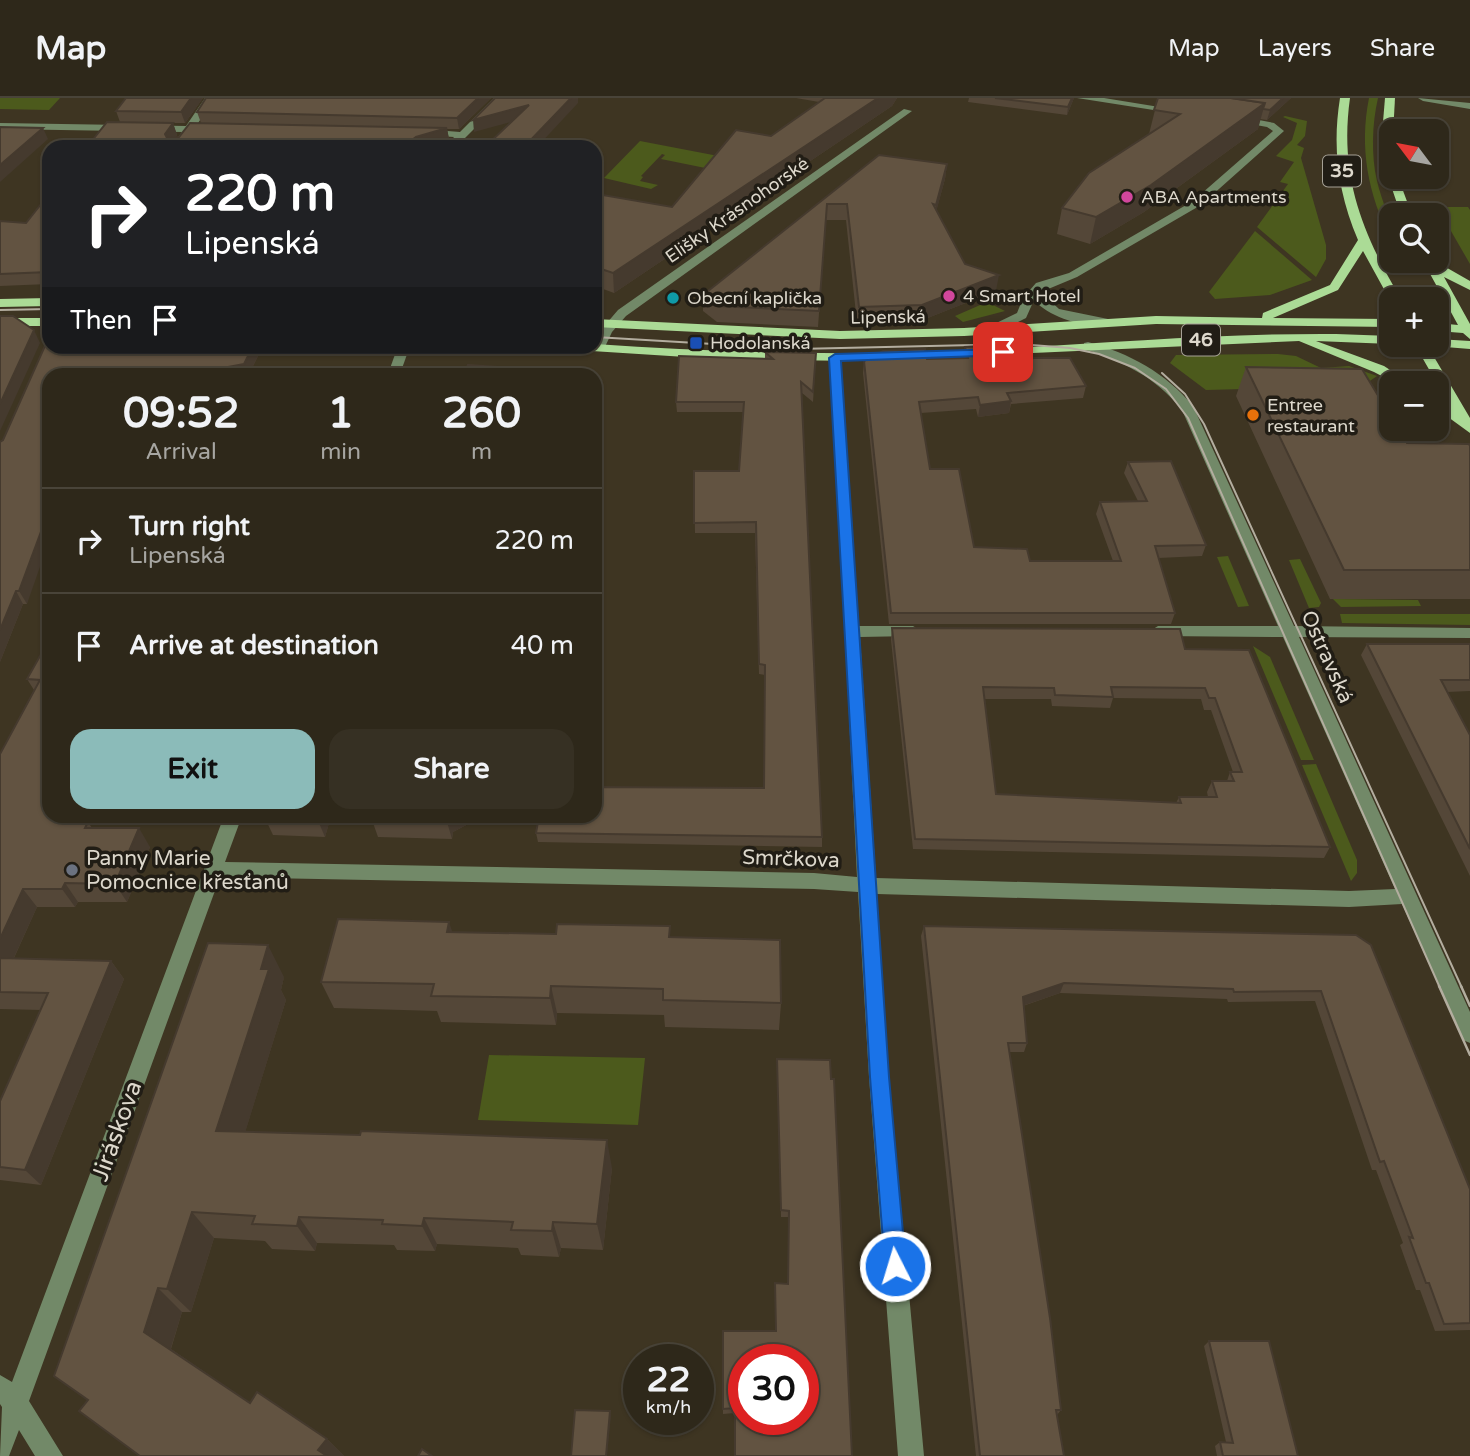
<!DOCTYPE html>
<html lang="en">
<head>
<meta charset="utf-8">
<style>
  :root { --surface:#2e281a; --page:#363023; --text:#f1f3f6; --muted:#a7a6a2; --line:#494439; --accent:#8bbbb9 }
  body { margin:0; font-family:"Varela Round",sans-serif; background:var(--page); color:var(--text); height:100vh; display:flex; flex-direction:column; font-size:26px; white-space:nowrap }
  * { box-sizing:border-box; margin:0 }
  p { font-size:23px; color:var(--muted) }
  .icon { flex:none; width:38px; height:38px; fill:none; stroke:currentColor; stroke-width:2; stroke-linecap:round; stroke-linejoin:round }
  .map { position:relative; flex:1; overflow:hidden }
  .panel { position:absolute; left:42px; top:270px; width:560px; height:455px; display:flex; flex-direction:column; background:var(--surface); border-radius:21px; box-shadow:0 2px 5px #0004,0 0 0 2px var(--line) }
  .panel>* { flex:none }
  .top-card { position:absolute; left:42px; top:42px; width:560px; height:214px; border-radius:21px; box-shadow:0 2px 5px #0004,0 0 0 2px var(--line); background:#202124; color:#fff; overflow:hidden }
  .needle { width:46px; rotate:302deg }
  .controls { position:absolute; left:1379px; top:21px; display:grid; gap:14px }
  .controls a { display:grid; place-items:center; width:70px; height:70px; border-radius:14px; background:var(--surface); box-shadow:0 2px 5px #0004,0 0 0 2px var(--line); font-size:35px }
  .speed { position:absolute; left:623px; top:1246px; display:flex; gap:14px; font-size:35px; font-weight:700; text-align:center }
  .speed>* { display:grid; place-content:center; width:91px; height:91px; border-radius:50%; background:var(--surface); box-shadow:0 2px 5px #0004,0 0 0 2px var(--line); line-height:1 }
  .speed small { font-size:18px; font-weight:400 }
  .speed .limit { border:10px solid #d22; background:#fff; color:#111 }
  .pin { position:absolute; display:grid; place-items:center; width:60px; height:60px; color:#fff; margin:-30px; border-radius:14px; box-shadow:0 4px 10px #0006 }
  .me { position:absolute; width:77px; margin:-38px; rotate:355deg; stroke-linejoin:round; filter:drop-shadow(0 0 5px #0008) }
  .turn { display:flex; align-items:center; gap:24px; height:147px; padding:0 28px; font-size:32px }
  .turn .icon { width:91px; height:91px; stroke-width:2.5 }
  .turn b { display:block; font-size:49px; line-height:60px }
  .then { display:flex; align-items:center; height:66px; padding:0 28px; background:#0003; gap:14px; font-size:26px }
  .eta { display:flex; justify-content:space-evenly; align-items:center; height:119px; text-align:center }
  .eta b { font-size:42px; font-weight:700; line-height:49px }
  .button { display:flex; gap:14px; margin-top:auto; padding:14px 28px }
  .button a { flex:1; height:80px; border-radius:21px; background:var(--accent); color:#111; font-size:28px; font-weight:700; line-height:80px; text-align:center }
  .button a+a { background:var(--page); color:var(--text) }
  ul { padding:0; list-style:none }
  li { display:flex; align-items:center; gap:21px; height:105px; padding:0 28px; border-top:2px solid var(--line) }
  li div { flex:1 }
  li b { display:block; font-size:26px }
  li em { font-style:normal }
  header { display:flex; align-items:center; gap:42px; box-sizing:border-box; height:98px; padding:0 35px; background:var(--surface); border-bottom:2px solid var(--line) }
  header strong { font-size:33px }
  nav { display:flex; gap:38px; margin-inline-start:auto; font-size:24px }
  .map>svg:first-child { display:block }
</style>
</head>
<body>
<header>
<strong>Map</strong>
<nav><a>Map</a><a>Layers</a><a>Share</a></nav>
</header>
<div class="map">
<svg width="1470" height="1358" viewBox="0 0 1470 1358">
  <rect width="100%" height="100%" fill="#3e3522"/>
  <g fill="#4c5a1c">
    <polygon points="0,0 60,0 49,12 0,11"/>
    <path d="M1369,0h9c-6,26 -7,57 -1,83 5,21 14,37 14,59 -23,-46 -32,-92 -22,-142z"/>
    <polygon points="1285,18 1307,23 1305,38 1297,47 1304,50 1301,60 1326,147 1326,161 1316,179 1257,129 1288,86 1280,84 1294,64 1276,58 1292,42 1297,25 1283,19"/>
    <polygon points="640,43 760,66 725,74 661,61 665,57 662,56 641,78 643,79 640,83 658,87 651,91 604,80"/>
    <polygon points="1449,109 1468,109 1470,112 1470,166 1440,114 1441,110"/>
    <polygon points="1255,133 1312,182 1270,197 1215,201 1209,194"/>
    <polygon points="987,204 1005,213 963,224 955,218"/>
    <polygon points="1278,256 1296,258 1321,270 1349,268 1377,278 1367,285 1350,288 1206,292 1170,265 1176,257"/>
    <polygon points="1228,458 1249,508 1238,509 1217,459"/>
    <polygon points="1300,461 1321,505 1319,509 1309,510 1289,462"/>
    <polygon points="1333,501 1418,502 1421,508 1341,509"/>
    <polygon points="1340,516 1470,516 1470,527 1342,525"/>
    <polygon points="1253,548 1270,559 1314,662 1301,662"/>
    <polygon points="1316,666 1357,762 1357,775 1351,783 1302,667"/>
    <polygon points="489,957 645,960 638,1027 478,1022"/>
  </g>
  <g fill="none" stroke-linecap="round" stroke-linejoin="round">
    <g fill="#728968" fill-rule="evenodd">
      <polygon points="205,0 215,0 196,28 215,31 210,34 192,34 181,49 171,49 182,34 0,31 0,25 186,28"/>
      <polygon points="494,0 505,0 456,49 445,49 454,39 423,37 418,34 423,31 460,34"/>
      <polygon points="1077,0 1104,0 1184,13 1179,16"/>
      <polygon points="1418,0 1470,5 1470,11 1423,3"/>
      <polygon points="904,11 912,13 626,218 612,234 603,253 595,253 593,250 600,233 618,212"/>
      <path d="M1238,18l36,7 10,8 -83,74 -124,72 -36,15 18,17 49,10v6c-23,3 -58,-7 -74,-25l-8,18 -30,15h-8v-6l29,-14 6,-15 13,-15 33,-10 124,-72 80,-70 -6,-4 -33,-6v-4z"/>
      <path d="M1088,244c41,11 78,31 105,64l101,220 176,2v10l-171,-1 171,375v31l-7,-3 -61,-136 -53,3 -472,-13 12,183 35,379h-26l-29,-379 -11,-185 -44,-3 -594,-12 -191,524 34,55h-28l-16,-26 -10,26h-9l2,-49 -2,-3v-29l12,7 212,-566h18l-17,46 589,11 43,4 -26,-522 10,3 18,268h54l8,5 -8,5 -53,1 16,241 473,13 46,-2 -112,-252 -125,-1 -8,-5 8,-5h120l-96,-216c-26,-33 -60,-49 -98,-61v-6z"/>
      <polygon points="398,248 410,248 400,276 388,276"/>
    </g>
    <g fill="#abdb96" fill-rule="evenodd">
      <path d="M1340,0h10c-11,78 12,135 51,201l-10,3 -28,-51 -25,39 -65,28 118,1v8l-235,-3 -192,12 -124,3 -245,-12v-8l245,12 124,-3 192,-12 106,2 1,-5 67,-28 28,-45c-20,-47 -26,-92 -18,-142z"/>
      <polygon points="1385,0 1395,0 1391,73 1386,70 1382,36"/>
      <polygon points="1391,76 1391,79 1398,79 1412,117 1401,117 1388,79"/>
      <polygon points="1423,163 1435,163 1470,183 1470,192 1444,179 1470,226 1470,241 1463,235 1437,233 1437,225 1458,227"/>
      <polygon points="49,200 49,208 0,209 0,201"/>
      <rect x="0" y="220" width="49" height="8"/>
      <path d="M1336,236l55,2v8l-75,-3 68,25 26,17h-15l-21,-11 -75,-31 -441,20 -141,-2 -141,-9 -6,-4h25v-2c118,8 236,12 355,7 129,-5 257,-18 386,-17z"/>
      <polygon points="1437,241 1470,243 1470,251 1433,248 1437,247"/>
      <polygon points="1415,247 1427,247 1470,320 1470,335 1437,311 1437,301 1450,308"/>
    </g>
    <g stroke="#b3ad9f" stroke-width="2">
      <polyline points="0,212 49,211"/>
      <polyline points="595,239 797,251 1019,246 1070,250 1099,256 1135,270 1166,291 1188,320 1440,890"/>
      <polyline points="1162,275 1185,296 1204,326 1462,890"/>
    </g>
    <g stroke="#b3ad9f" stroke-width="2.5">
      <polyline points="1439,888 1470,957"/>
      <polyline points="1461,888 1470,908"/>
    </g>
  </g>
  <g fill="#544738" fill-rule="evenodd">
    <polygon points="126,0 203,0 185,25 173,25 177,37 175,39 179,39 201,25 197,14 491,0 459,31 447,31 449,41 422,49 87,49 120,24 116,13"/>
    <polygon points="796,0 897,0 892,8 614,195 595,188 595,98 672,109 819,4"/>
    <polygon points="969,0 1074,0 1067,17 968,4"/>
    <polygon points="1158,0 1291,0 1267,22 1260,21 1258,31 1144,114 1090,146 1057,136 1062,110 1149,36"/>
    <polygon points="879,57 947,66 945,81 936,113 965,166 996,193 920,223 857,225 846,122 826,122 818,229 717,224 703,213 703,197"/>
    <polygon points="49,96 49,186 0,188 0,123 26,125"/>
    <polygon points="60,248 263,248 249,276 49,276 27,506 23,506 0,564 0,344 3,342"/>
    <polygon points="965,249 996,268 1086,288 1083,300 1011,306 1009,315 978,319 976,311 921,315 930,371 974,449 1030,463 1113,463 1096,416 1100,404 1138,403 1124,375 1128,364 1206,447 1202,458 1158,460 1175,515 1171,526 889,526 863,275 864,263 963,260"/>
    <polygon points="765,254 816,255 813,304 802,295 822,739 822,749 538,744 536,735 764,690 765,577 759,576 755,435 695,435 694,373 739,373 744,314 677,314 676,304 765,260"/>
    <polygon points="1246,269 1407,345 1470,348 1470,501 1330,501 1236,298"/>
    <path d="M892,530l293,21 145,198 -6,11 -411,-9 -22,-209zM1113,600l88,1 3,11h7l22,62h-3l-3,9h-15l-5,11 1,5h-29l-3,6 -180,-9 -11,-95h66l1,7 58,2z"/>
    <polygon points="49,542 76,724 88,724 92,730 150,749 127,804 78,804 75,809 37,809 14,860 111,863 124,881 41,1087 0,1082 0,1003 41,912 0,911 0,656 34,592 27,581"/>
    <polygon points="1367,546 1470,546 1470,593 1447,594 1470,637 1470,778 1361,557"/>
    <polygon points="264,718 331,718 325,739 273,737"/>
    <polygon points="373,718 471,718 472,724 453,734 452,741 378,739 372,722"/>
    <polygon points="924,828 1356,837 1470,1091 1470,1232 1435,1233 1420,1192 1416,1192 1400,1147 1403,1145 1376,1072 1372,1072 1315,903 1228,904 1227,901 1060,895 1023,908 1027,945 1024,954 1009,954 1061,1312 1057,1317 1064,1358 976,1358 921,838"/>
    <polygon points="452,834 671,839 781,905 779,932 665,929 664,917 557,915 556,927 441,924 437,913 334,910 321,884"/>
    <polygon points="284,879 281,892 286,902 245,1034 612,1070 603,1152 561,1150 559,1159 521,1157 518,1150 437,1146 435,1153 397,1152 394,1147 317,1145 315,1153 272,1151 265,1143 214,1140 191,1214 182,1214 171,1251 250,1305 327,1341 344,1358 140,1358 88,1302"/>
    <polygon points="777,961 852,1358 735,1315 723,1316 723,1233 775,1233 775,1185 788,1186 789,1119 781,1119"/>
    <polygon points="1209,1243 1298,1358 1217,1358 1215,1348 1220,1344 1226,1344 1204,1248"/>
  </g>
  <g fill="#453a2e">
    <polygon points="191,0 203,0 185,25 181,14"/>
    <polygon points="478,0 491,0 459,31 457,20"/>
    <polygon points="571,0 578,0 578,5 537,49 524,49"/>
    <polygon points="878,0 897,0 892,8 614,195 613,175"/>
    <polygon points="1072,0 1074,0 1067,17 1068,9"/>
    <polygon points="1283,0 1291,0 1267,22 1270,12"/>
    <polygon points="1265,5 1258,31 1144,114 1090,146 1096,119"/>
    <polygon points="529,7 530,19 474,34 473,22"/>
    <polygon points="173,25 177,37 169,47 165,36"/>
    <polygon points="43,30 48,41 0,84 0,67"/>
    <polygon points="447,30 449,41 422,49 403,49 416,39"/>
    <polygon points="947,66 945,81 934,122 936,107"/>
    <polygon points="999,177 996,193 920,223 922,207"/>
    <polygon points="34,232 40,245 0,333 0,306"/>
    <polygon points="253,248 263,248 249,276 191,276"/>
    <polygon points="160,270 162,276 117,276"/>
    <polygon points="1011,303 1009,315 978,319 980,307"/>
    <polygon points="49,412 49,443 27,506 19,493"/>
    <polygon points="16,493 23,506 0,564 0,532"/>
    <polygon points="57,718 78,718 67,742 55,723"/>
    <polygon points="316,718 331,718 325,739"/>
    <polygon points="448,718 471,718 472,724 453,734 452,741 447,724"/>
    <polygon points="139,730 150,749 127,804 115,786"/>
    <polygon points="65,785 78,804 75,809 62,791"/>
    <polygon points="23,791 37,809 6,877 0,870 0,841"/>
    <polygon points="449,824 458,851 447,834"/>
    <polygon points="268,847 284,879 281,892 286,902 237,1061 216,1033"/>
    <polygon points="111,863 124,881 41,1087 25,1072"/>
    <polygon points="1064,885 1060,895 1019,909 1023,899"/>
    <polygon points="551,888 557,915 556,927 550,900"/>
    <polygon points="607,1042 612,1070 603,1152 597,1126"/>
    <polygon points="192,1114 214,1140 191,1214 167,1191"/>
    <polygon points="299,1119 317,1145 315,1153 297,1128"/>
    <polygon points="424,1120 437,1146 435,1153 422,1128"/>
    <polygon points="553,1124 561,1150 559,1159 552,1133"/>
    <polygon points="158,1190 182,1214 169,1256 144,1234"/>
    <polygon points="610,1313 611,1317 607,1358 606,1358"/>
    <polygon points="327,1341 344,1358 325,1358 318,1352"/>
  </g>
  <g fill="#625341" stroke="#453a2e" stroke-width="2" fill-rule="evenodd">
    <polygon points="126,0 191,0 181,14 116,13"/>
    <polygon points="206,0 478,0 457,20 197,14"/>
    <polygon points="495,0 571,0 524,49 485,49 529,7 473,22"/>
    <polygon points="825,0 878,0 613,175 595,169 595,98 597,96 672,109 736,32 771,38"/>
    <polygon points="995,0 1072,0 1068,9"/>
    <polygon points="1158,0 1231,0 1265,5 1151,87 1096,119 1062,110 1089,75 1180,16 1154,12"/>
    <polygon points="1231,0 1283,0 1270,12 1263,11 1265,5"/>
    <polygon points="107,24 173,25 165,36 167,40 179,39 190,25 447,30 416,39 403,49 87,49"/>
    <polygon points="0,29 43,30 0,67"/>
    <polygon points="879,57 947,66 936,107 933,106 965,166 999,177 922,207 859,209 847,106 827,106 819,213 717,208 703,197"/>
    <polygon points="49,96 49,174 0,176 0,123 26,125"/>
    <polygon points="0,218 13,218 34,232 0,306"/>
    <polygon points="48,241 49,248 253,248 244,266 191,276 162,276 160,270 117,276 49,276 49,412 19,493 16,493 0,532 0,344 3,342"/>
    <polygon points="986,248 996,268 1034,260 1070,260 1086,288 1007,295 1011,303 980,307 978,299 919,304 930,371 959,371 974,449 1027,451 1030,463 1121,463 1100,404 1147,403 1128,364 1171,363 1206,447 1155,448 1175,515 891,515 864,263 883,253 925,251 927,261 968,260 965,249"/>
    <polygon points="765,254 816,255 813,294 801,284 822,739 536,735 539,718 595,718 595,689 764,690 765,567 759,566 756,424 694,425 694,373 739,373 744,304 676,304 679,258 773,261"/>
    <polygon points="468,267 556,273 556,276 463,276"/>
    <polygon points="1246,269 1362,271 1391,319 1391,331 1398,331 1407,345 1469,346 1470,348 1470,472 1344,472"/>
    <polygon points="417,274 455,276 416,276"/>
    <path d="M892,530l288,1 5,20 64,1 81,197 -415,-8zM983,589l71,1 1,7 58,2 -2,-10 94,1 4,10h6l27,74h-12l4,9h-22l5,16h-38l2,6 -185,-9z"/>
    <polygon points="49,542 49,718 57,718 55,723 88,724 85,730 139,730 115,786 65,785 62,791 23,791 0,841 0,656 40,582 27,581"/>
    <polygon points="1367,546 1470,546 1470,582 1441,582 1470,637 1470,751"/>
    <polygon points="373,718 448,718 447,724 372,722"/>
    <polygon points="338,821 449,824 447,834 556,836 557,826 670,828 669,839 780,842 781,905 663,902 663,891 551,888 550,900 431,898 434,886 321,884"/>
    <polygon points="924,828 1356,837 1371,847 1470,1091 1470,1225 1444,1226 1429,1185 1426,1185 1409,1139 1413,1140 1384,1063 1380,1064 1321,893 1234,894 1233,891 1064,885 1023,899 1027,945 1008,945 1050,1220 1061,1312 1056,1312 1064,1358 980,1358"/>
    <polygon points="208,845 268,847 261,871 269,871 216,1033 360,1037 361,1033 607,1042 597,1126 553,1124 552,1133 511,1132 513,1124 424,1120 422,1128 382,1126 383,1122 299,1119 297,1128 252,1126 255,1118 192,1114 167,1191 158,1190 144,1234 250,1305 257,1294 327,1341 318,1352 327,1358 140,1358 79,1313 88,1302 54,1278"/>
    <polygon points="0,860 111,863 25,1072 0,1069 0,1003 48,895 0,894"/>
    <path d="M777,961l53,1 1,19h3l18,377h-117v-48l-12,1v-78h53l-1,-48 13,1 1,-73 -8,-1zM744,1262h59v59h-59z"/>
    <polygon points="1209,1243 1269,1243 1298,1358 1223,1358 1220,1344 1233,1345"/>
    <polygon points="575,1312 610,1313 606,1358 571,1358"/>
    <polygon points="422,1351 432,1358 418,1358"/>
  </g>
  <polygon fill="#1a73e8" stroke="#114b97" stroke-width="2" points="1003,251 1007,252 1007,257 841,263 889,979 906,1168 903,1176 895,1179 888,1176 885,1168 870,979 829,260 835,256"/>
  <g fill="#d1479c" stroke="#211d15" stroke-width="2.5">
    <circle cx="1127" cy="99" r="7"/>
    <circle cx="949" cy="198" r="7"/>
  </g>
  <circle fill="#0f9aa8" stroke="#211d15" stroke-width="2.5" cx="673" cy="200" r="7"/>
  <rect fill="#1a4fb4" stroke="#211d15" stroke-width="2.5" x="689" y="238" width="14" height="14" rx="3.5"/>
  <circle fill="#e8710a" stroke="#211d15" stroke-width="2.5" cx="1253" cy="317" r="7"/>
  <circle fill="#6b7280" stroke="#211d15" stroke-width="2.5" cx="72" cy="772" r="7"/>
  <g text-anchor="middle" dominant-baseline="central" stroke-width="7" stroke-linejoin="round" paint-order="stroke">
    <g font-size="18" fill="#ddd8cc" stroke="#211d15" text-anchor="start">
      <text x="1141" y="99">ABA Apartments</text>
      <text x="963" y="198">4 Smart Hotel</text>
      <text x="687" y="200">Obecní kaplička</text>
      <text x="710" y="245">Hodolanská</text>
      <text x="1267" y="307">Entree<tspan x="1267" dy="21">restaurant</tspan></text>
    </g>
    <g font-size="18" fill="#ddd8cc" stroke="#211d15">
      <text transform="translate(737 112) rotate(-35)">Elišky Krásnohorské</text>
      <text transform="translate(888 219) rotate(-1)">Lipenská</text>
    </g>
    <g fill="#211d15" stroke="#a5a095" stroke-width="2">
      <rect x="1323" y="57.5" width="38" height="31" rx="5"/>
      <rect x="1182" y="226.5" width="38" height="31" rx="5"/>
    </g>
    <g font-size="19" font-weight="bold" fill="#ddd8cc">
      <text x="1342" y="73">35</text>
      <text x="1201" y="242">46</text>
    </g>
    <g font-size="21" fill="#ddd8cc" stroke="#211d15">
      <text transform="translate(1327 559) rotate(66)">Ostravská</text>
      <text transform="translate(791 761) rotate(2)">Smrčkova</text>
    </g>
    <g font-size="21" fill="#ddd8cc" stroke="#211d15" text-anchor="start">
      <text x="86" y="760">Panny Marie<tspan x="86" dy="24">Pomocnice křesťanů</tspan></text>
    </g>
    <g font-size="24" fill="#ddd8cc" stroke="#211d15">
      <text transform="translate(117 1033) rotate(-70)">Jiráskova</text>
    </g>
  </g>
</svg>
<div class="controls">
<a><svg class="needle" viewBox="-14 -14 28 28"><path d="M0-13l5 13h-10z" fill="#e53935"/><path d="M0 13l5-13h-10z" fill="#a7a6a2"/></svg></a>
<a><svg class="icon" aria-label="search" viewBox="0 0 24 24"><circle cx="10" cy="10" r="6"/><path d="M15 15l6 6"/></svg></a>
<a>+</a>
<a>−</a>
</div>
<div class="speed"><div>22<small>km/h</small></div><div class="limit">30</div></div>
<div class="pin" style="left:1003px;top:254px;background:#d93025"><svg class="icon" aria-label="arrive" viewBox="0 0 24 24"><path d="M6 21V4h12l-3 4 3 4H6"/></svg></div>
<svg class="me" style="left:895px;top:1168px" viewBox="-20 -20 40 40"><circle r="17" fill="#1a73e8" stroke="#fff" stroke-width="3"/><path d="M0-11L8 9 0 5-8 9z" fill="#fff"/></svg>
<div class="top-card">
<div class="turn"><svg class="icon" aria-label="right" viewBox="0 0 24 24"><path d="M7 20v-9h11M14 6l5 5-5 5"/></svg><div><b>220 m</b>Lipenská</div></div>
<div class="then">Then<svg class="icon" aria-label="arrive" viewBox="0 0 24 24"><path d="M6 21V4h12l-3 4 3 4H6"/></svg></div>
</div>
<section class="panel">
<div class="eta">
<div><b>09:52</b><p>Arrival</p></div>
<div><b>1</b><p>min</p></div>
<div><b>260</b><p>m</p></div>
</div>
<ul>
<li><svg class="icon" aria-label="right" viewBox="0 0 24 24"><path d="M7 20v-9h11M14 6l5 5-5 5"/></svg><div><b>Turn right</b><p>Lipenská</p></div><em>220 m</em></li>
<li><svg class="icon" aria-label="arrive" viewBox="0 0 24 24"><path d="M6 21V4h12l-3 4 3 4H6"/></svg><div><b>Arrive at destination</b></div><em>40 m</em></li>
</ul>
<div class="button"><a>Exit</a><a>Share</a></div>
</section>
</div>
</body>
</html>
